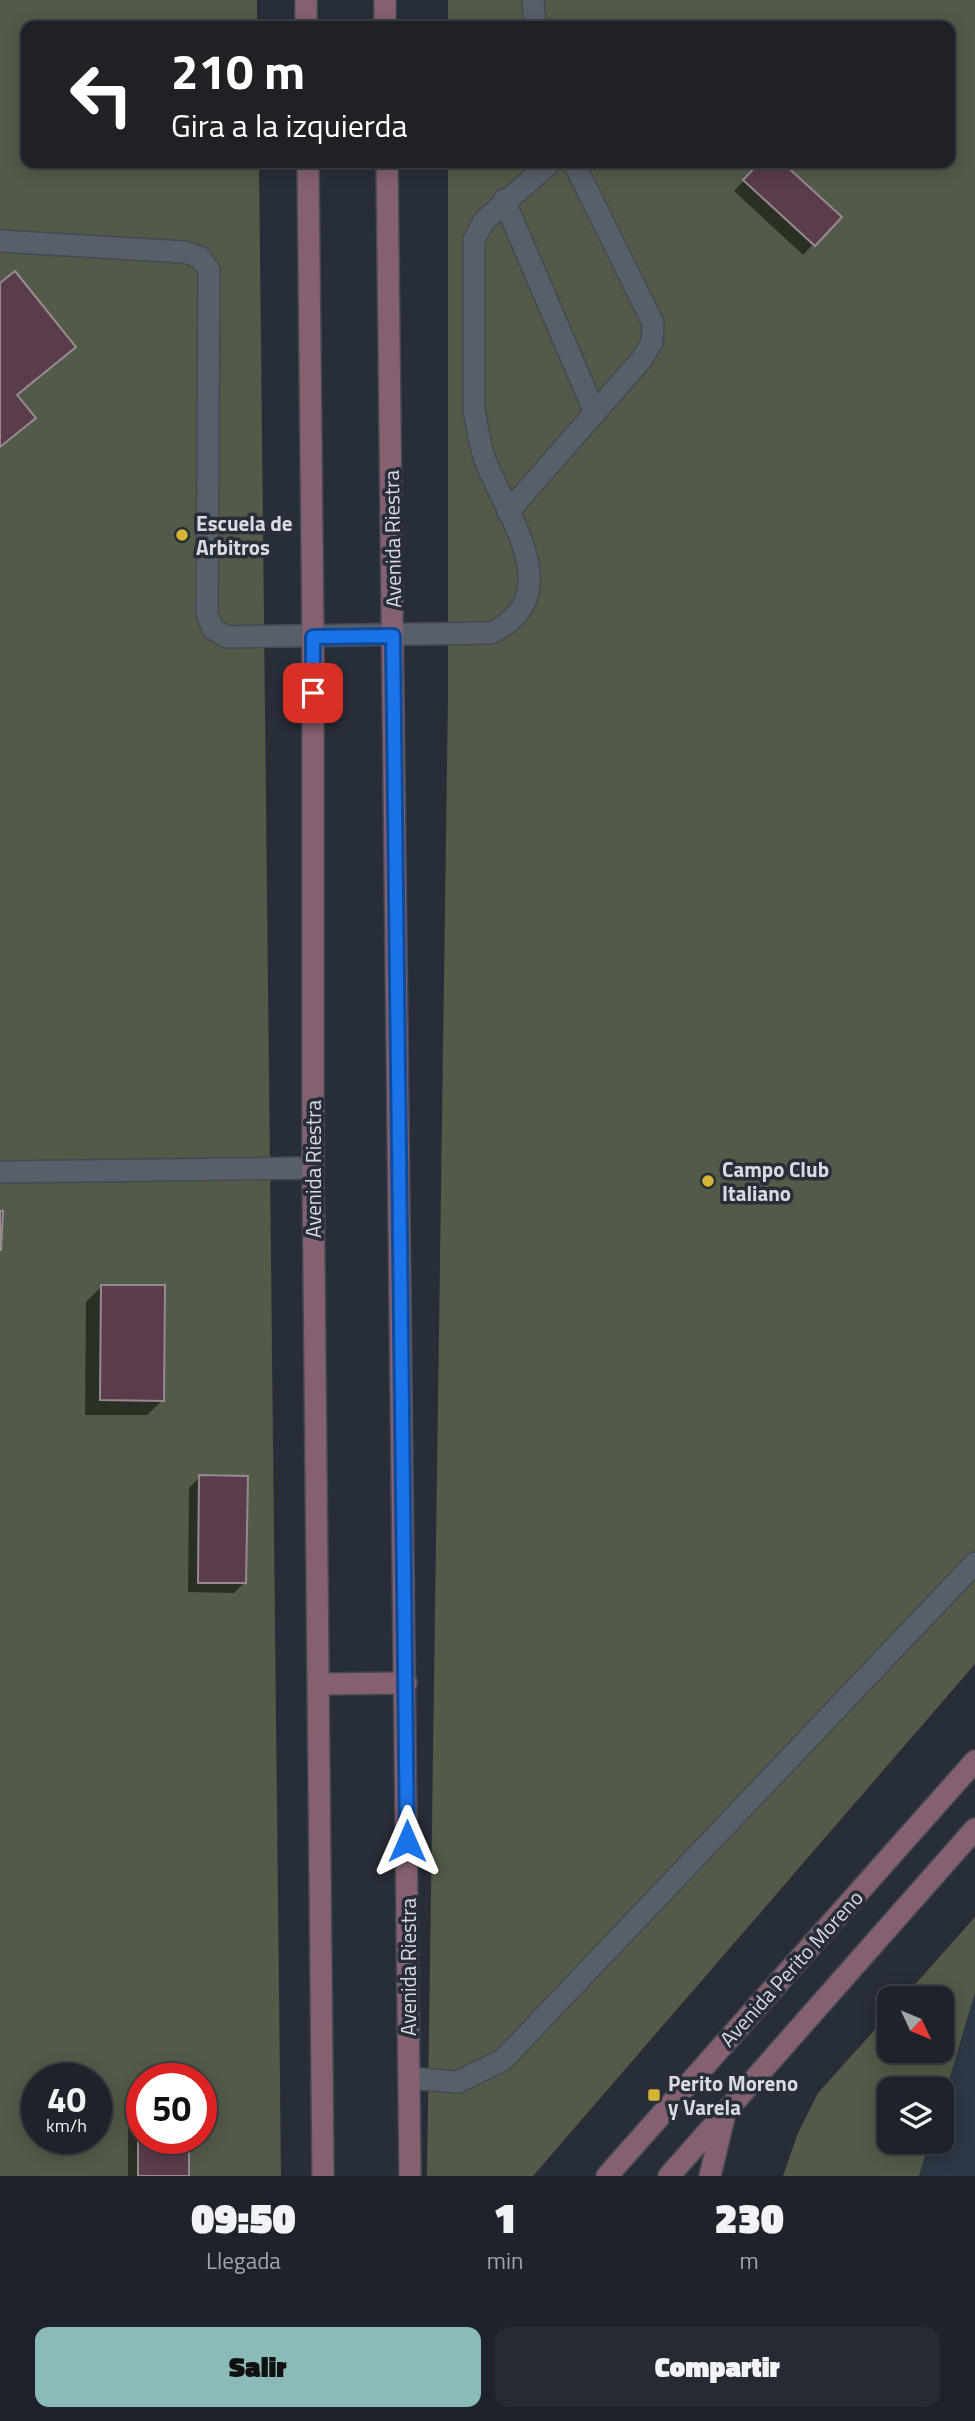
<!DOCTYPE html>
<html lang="es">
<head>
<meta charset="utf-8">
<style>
  :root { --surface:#1e222a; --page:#262a32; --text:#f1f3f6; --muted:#a1a4a8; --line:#3c3f47; --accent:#8bbbb9 }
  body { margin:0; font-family:"Titillium Web",sans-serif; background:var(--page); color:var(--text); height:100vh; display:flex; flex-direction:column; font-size:26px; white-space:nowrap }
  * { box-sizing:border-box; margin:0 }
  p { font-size:23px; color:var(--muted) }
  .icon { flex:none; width:38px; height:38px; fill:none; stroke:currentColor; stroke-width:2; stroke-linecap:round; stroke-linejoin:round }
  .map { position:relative; height:2176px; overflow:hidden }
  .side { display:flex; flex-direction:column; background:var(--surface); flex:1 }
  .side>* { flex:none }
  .guide { position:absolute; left:21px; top:21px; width:934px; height:147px; border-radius:14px; box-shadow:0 4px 18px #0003,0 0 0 2px var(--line); background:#202124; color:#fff; overflow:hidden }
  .needle { width:46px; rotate:134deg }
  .fabs { position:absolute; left:877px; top:1986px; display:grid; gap:14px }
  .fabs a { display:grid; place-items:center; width:77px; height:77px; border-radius:14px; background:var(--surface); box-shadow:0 4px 18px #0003,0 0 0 2px var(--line); font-size:35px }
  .speed { position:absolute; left:21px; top:2063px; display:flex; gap:14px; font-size:35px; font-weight:700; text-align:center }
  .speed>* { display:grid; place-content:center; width:91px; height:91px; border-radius:50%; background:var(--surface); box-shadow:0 4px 18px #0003,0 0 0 2px var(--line); line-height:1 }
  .speed small { font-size:18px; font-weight:400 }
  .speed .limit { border:10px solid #d22; background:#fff; color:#111 }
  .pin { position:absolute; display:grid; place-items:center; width:60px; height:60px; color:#fff; margin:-30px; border-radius:14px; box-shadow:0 4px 10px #0006 }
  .me { position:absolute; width:77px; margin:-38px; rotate:0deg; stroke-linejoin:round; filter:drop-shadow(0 0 5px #0008) }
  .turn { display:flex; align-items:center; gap:24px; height:147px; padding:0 35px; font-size:32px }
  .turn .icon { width:91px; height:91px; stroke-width:2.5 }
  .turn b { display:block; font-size:49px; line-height:60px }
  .eta { display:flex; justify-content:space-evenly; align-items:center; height:119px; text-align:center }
  .eta b { font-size:42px; font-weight:800; line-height:49px }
  .button { display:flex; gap:14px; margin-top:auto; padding:14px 35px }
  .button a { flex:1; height:80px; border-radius:14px; background:var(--accent); color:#111; font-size:28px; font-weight:800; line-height:80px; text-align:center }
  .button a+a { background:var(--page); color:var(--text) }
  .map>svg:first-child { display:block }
</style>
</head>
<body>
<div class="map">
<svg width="975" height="2176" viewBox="0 0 975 2176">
  <rect width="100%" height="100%" fill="#282e38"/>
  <polygon fill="#2d3846" points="975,1993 975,2176 919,2176 929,2142 942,2142 942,2103"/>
  <g fill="#525b47" fill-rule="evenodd">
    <path d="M0,0h257v26h-231v137h233l22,2013h-281zM37,2079h59v59h-59zM142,2079h59v59h-59z"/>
    <polygon points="448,0 975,0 975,1664 533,2176 427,2176 448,697 448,163 950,163 950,26 448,26"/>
    <polygon points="975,1917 975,1993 942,2103 942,2090 889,2090 889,2142 929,2142 919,2176 783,2176 798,2133 818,2093 889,2014 889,2051 942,2051 942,1998 903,1998"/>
  </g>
  <g fill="#0007">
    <polygon points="760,163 780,163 839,217 803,255 734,191"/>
    <polygon points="0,285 74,346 16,397 34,418 0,448"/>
    <polygon points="102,1286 163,1400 147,1415 85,1415 86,1302"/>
    <polygon points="200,1477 245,1582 234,1593 188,1592 189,1488"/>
    <polygon points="139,2100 142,2138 187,2176 128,2176 128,2111"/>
  </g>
  <g fill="#5b3c4c" stroke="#978990" stroke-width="2">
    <polygon points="759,163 783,163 842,217 815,246 743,180"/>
    <polygon points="15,271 76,347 17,395 36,418 0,447 0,283"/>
    <polygon points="0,1211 3,1211 1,1250 0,1250"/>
    <polygon points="101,1285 165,1285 164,1401 100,1400"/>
    <polygon points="199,1475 248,1476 246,1583 198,1583"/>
    <polygon points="138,2099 142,2099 142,2138 189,2138 189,2176 138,2176"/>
  </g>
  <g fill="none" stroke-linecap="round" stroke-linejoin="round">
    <g stroke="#444952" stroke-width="24">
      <g id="lane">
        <polyline points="533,0 535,26"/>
        <polyline points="504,200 595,413"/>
        <path d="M0,241l184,11 16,5 9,13 -2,344 6,15 14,8 264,-4c80,-38 13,-120 -7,-176 -5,-15 -7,-32 -10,-48v-169l10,-19 66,-58"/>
        <polyline points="508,512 642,359 652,342 653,323 574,163"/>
        <polyline points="0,1172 313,1168"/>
        <polyline points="409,2078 458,2082 503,2060 975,1563"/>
      </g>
    </g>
    <g stroke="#444952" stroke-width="24">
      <g id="secondary">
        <polyline points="306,0 306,26"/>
        <polyline points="385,0 385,26"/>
        <polyline points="308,163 313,637 313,1168 323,2176"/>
        <polyline points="387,163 410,2176"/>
        <polyline points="320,1684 406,1683"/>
        <polyline points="607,2176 975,1761"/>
        <polyline points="669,2176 975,1829"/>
        <polyline points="710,2176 725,2113"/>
      </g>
    </g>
    <use href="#lane" stroke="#575f69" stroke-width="21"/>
    <use href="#secondary" stroke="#856071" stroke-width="21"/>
  </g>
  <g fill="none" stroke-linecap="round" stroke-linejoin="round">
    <g stroke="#114b97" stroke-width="18">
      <polyline id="route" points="313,693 313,637 393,636 407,1841"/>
    </g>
    <use href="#route" stroke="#1a73e8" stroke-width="12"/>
  </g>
  <g fill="#d5b534" stroke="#282e38" stroke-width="2.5">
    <circle cx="182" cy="535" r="7"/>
    <circle cx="708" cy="1181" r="7"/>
    <rect x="647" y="2088" width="14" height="14" rx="3.5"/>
  </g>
  <g text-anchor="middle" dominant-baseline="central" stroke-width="7" stroke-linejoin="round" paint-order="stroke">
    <g font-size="21" font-weight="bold" fill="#d8dce2" stroke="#282e38" text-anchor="start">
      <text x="196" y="523">Escuela de<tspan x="196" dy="24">Arbitros</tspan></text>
      <text x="722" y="1169">Campo Club<tspan x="722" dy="24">Italiano</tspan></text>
      <text x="668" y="2083">Perito Moreno<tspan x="668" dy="24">y Varela</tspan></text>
    </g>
    <g font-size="21" fill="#d8dce2" stroke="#282e38">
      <text transform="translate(392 539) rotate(-91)">Avenida Riestra</text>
      <text transform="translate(313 1169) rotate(-90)">Avenida Riestra</text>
      <text transform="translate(408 1967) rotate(-90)">Avenida Riestra</text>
      <text transform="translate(791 1968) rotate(-48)">Avenida Perito Moreno</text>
    </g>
  </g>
</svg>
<div class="fabs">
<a><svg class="needle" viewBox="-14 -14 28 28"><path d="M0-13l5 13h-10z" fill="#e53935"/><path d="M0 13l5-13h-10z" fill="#a1a4a8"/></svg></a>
<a><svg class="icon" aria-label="layers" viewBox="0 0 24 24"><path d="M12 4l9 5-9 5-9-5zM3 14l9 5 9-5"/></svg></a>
</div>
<div class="speed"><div>40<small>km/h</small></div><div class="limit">50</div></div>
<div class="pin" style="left:313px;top:693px;background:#d93025"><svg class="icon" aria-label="arrive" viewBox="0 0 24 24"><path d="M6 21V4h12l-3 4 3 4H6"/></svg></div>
<svg class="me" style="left:407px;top:1841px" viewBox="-20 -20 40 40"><path d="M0-17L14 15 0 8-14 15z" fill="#1a73e8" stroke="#fff" stroke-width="4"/></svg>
<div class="guide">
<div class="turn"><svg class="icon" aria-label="left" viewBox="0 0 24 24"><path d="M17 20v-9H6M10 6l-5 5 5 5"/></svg><div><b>210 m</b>Gira a la izquierda</div></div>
</div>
</div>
<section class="side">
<div class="eta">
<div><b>09:50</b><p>Llegada</p></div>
<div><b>1</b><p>min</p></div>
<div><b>230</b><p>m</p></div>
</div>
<div class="button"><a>Salir</a><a>Compartir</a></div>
</section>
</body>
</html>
